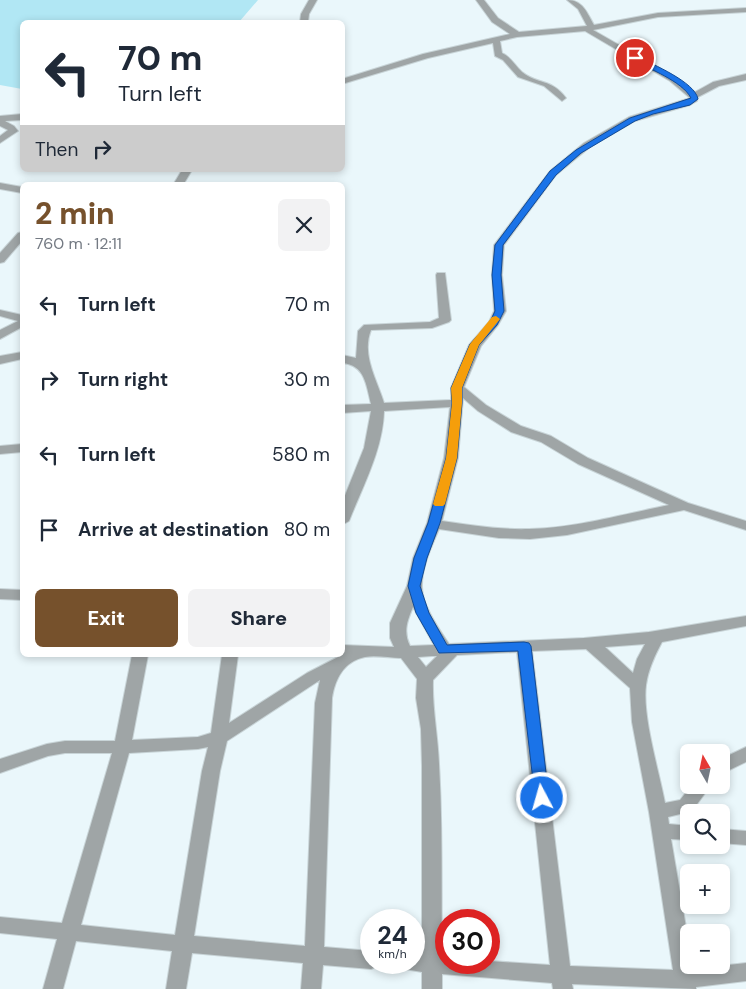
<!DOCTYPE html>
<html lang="en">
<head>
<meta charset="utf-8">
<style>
  :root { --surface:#fff; --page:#f2f2f3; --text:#1f2937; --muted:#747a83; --accent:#76512c }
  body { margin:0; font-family:"DM Sans",sans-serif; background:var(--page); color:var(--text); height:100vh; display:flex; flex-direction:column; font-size:19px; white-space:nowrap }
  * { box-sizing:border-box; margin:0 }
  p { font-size:16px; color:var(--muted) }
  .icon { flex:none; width:28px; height:28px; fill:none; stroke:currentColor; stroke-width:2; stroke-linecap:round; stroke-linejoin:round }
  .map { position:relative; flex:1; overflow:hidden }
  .panel { position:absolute; left:20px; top:182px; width:325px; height:475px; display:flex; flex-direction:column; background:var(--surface); border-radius:8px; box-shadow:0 2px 8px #0003 }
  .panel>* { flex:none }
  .hud { position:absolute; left:20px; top:20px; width:325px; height:152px; border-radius:8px; box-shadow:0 2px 8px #0003; background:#fff; color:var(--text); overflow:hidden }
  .needle { width:32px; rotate:351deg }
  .tools { position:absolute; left:680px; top:744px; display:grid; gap:10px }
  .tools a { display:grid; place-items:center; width:50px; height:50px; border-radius:8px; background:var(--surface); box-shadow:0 2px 8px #0003; font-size:25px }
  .speed { position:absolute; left:360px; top:909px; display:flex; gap:10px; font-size:25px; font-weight:700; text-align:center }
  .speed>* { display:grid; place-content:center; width:65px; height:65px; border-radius:50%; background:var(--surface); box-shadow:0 2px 8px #0003; line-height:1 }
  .speed small { font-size:12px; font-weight:400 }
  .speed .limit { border:8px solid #d22; background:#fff; color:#111 }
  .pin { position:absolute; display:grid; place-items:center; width:42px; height:42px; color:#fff; margin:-21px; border:2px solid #fff; border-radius:50%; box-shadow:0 1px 5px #0007 }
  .me { position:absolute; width:55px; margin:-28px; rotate:354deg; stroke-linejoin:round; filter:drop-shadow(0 0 4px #0008) }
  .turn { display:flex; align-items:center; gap:18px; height:105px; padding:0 15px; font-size:22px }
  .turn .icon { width:65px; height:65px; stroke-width:2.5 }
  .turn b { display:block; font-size:35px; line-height:42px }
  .then { display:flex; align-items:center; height:48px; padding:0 15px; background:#0003; gap:10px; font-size:19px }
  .round { display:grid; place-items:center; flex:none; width:52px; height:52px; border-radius:8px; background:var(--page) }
  .summary { display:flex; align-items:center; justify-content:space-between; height:85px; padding:0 15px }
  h1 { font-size:30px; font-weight:800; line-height:38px; color:var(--accent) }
  .action { display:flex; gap:10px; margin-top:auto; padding:10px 15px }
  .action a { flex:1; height:58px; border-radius:8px; background:var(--accent); color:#fff; font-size:20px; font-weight:800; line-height:58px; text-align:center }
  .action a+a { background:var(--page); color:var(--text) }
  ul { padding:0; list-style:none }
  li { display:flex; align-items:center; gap:15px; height:75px; padding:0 15px }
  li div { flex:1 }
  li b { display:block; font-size:19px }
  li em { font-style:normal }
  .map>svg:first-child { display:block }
</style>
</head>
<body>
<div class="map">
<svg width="746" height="989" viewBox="0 0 746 989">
  <rect width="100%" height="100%" fill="#eaf7fb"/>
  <polygon fill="#b1e7f4" points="0,0 258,0 239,22 22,22 22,89 0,85"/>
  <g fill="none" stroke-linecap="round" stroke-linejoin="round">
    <g stroke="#c8d4d7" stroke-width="2">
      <g id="minor">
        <polygon points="309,0 317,0 309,14 308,22 300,22 301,14"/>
        <path d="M476,0h8l14,18 21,14 68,-6 -9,-17 -11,-9c16,0 20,13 27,25l64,-12 88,-5v4l-88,5 -65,13 75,43 27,19 18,-10 33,-8v6l-27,6 -21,11 -1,4 -7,4 -55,16 -45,26 -34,28 -52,70 -2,30 4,36 -8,14 -17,21 -17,41 22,18 35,21 30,10 37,22 100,45 58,18v9l-62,-20 -117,25 -37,4 -31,-1 -60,-9c-7,17 -17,37 -17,56 -1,19 17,44 27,59l135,-6 65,-6 97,-16v10l-84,16c-7,13 -14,28 -16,43 -4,31 13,86 19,118l15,-3 12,-15h19l-19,26 -24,6 1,7 20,2v14l-18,-1 18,106v20h3l1,4 53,-6v18l-50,6v2l-124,-5 1,5h-20l-1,-6 -110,-9v15h-20v-17l-23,-4 -3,-6h18v-8l8,1v-189l-1,-37 -5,-31 1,-19 -16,-21c-11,0 -25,-3 -36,-1 -21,4 -30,22 -33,41l-8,249 47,4v11h9l-2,4 -7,3 -48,-4 -2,24h-20l2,-26 -111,-10 -6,36h-20l6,-38 -96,-10 -13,48h-20l14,-50 -57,-6v-16l62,6 50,-170h-47l-17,3 -48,17v-14l47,-15 18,-3h50l17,-86h16l-16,85 66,-3 13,-4 11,-78h16l-9,68 78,-50 35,-18v-10l52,2 -4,-9v-15l17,-37 6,-28 14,-35 17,-65 6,-51 -66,4c-1,38 -21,75 -35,110l-7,4v-22l22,-55 7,-37 -29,2v-8l29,-1c-5,-20 -6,-39 -29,-41v-8l14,3 2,-27 6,-6 66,-3 9,-4 -3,-43 1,-2h8l6,47 -2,2 -17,6 -61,2c-10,25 6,50 13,73l67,-3v-12l18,-43 20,-23 5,-11 -2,-36 2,-30 56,-74 34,-28 45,-26 61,-19 -20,-17 -85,-50 -68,6 -17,4 2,12c9,4 13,13 20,19 16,13 29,6 44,26l-4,3 -18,-15 -26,-9 -15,-17 -8,-4 -2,-13 -65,15 -86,26v-5l81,-25 87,-20 -18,-12zM463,398l15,13 33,21 30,10 37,22 91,41c-45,9 -93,23 -140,24 -29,1 -58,-4 -87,-8l16,-63zM413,607l21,38 -24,1c-7,-14 -3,-25 3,-39zM645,644l-8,15 -4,14 -28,-26zM586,649l44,39 2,34 17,90 24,158 -103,-4 -38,-315zM517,652l33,313 -61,-4v1h-43v-5h-4c-1,-64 1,-129 -3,-193 -1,-28 -7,-56 -6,-84l24,-25zM432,656h5l-11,11 -8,-10zM320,680l-5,23 -10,243 -111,-10 26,-165 7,-30zM208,747l-6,24 -27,164 -94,-10 48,-172 69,-4z"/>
        <polygon points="22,114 22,120 5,121 14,126 18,131 0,143 0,136 8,130 0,126 0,116"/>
        <polygon points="182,170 192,170 183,185 173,185"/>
        <polygon points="0,183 22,187 22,193 0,189"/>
        <polygon points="22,232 22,241 4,262 0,263 0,253 18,233"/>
        <polygon points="0,310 22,315 22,327 0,339 0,330 18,321 0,316"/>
        <polygon points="22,352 22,359 0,364 0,356"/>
        <polygon points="22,444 22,452 0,454 0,446"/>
        <polygon points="0,589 22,590 22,600 0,599"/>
        <polygon points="746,747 746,762 721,774 721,759"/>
        <polygon points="721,829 746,831 746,845 721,843"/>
      </g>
    </g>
    <use href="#minor" fill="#9fa5a6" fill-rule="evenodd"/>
  </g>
  <path fill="#1a73e8" stroke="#114b97" d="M633,57h5c14,7 57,25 60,42l-8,6 -37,9 -18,7 -54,32 -25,22 -53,70 -2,30 3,36 -7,14 -18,20 -17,43v15l-5,55 -17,65 -13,35 -7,28 9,27 18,32 77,-3 5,1 2,3 18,152 -2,4 -5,1 -5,-1 -2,-4 -17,-147 -79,2 -23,-40 -8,-27 6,-28 14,-35 18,-65 6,-55 -1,-15 19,-44 20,-22 5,-11 -3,-36 3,-30 55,-74 26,-21 54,-32 61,-20c-9,-17 -42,-29 -58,-38z"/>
  <polygon fill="#f59e0b" points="496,316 500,319 479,345 462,388 462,403 457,458 445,504 443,506 435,506 433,504 446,458 452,403 451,388 470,344 492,317"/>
</svg>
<div class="tools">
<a><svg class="needle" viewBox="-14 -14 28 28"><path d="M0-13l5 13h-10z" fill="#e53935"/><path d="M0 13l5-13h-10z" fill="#747a83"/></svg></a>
<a><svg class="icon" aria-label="search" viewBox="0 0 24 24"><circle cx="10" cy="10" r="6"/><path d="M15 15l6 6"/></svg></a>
<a>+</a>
<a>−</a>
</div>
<div class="speed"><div>24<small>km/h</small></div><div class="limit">30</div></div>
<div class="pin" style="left:635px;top:58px;background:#d93025"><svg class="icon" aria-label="arrive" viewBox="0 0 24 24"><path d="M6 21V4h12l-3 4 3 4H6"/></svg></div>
<svg class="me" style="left:542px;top:798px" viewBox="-20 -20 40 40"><circle r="17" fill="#1a73e8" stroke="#fff" stroke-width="3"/><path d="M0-11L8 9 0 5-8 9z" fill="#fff"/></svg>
<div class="hud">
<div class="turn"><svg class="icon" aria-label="left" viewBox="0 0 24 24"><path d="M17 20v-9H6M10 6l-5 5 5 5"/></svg><div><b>70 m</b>Turn left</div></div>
<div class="then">Then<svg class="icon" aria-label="right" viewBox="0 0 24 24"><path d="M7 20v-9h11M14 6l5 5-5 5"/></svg></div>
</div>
<section class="panel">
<div class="summary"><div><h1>2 min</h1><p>760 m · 12:11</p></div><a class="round"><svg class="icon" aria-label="close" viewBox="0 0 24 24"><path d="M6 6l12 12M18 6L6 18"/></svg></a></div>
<ul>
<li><svg class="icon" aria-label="left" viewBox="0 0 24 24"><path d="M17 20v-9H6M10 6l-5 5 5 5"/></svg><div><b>Turn left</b></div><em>70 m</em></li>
<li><svg class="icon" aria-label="right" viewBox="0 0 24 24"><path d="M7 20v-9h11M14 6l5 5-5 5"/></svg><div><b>Turn right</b></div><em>30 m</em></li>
<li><svg class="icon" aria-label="left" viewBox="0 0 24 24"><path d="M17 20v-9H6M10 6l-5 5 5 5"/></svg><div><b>Turn left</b></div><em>580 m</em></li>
<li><svg class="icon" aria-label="arrive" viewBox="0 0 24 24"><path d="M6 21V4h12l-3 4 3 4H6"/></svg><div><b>Arrive at destination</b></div><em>80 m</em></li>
</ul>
<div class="action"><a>Exit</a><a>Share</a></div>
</section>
</div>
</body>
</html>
